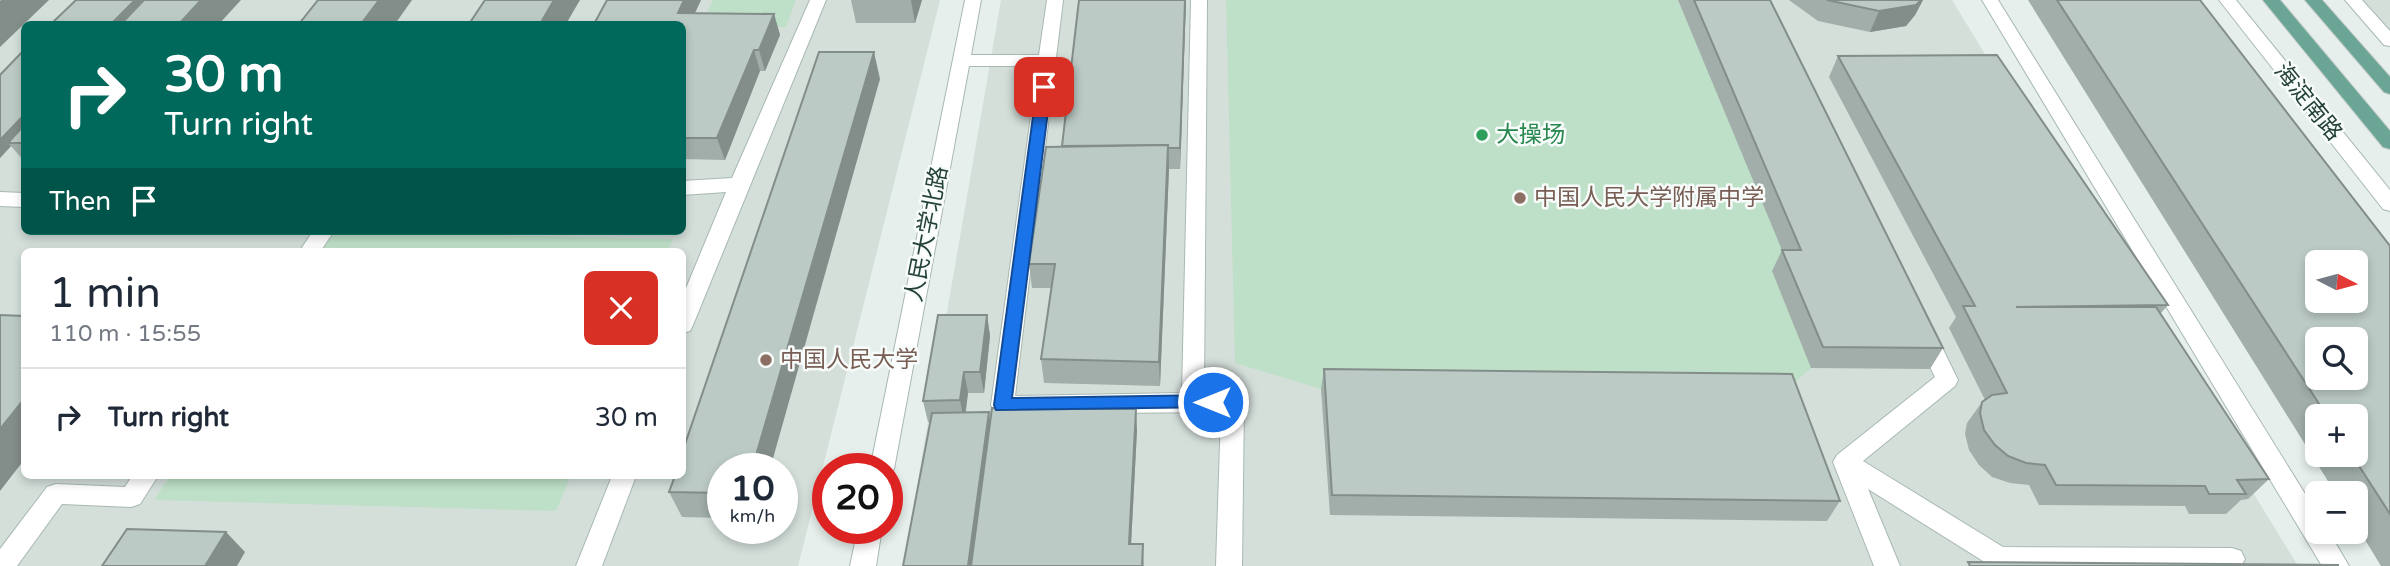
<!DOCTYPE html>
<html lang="en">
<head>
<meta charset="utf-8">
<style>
  :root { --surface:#fff; --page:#f6f6f7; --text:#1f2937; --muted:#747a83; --line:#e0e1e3 }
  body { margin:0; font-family:"Varela Round","Noto Sans SC",sans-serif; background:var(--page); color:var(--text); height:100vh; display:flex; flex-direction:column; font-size:26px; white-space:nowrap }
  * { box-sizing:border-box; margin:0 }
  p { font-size:23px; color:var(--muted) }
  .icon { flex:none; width:38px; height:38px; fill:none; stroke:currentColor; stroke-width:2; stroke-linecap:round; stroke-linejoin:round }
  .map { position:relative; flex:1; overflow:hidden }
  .side { position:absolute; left:21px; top:248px; width:665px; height:231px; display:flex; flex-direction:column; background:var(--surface); border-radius:10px; box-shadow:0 4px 10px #0003 }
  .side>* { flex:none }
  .hud { position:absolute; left:21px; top:21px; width:665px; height:214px; border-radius:10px; box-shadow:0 4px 10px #0003; background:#00695c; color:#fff; overflow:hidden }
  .needle { width:46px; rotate:96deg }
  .controls { position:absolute; left:2305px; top:250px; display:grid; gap:14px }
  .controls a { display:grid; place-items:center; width:63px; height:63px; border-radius:10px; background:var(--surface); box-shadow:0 4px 10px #0003; font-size:35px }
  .speed { position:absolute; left:707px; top:453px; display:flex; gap:14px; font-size:35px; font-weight:700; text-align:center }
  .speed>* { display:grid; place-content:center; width:91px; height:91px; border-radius:50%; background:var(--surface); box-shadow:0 4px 10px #0003; line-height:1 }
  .speed small { font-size:18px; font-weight:400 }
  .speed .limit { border:10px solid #d22; background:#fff; color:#111 }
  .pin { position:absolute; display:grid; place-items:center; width:60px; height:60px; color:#fff; margin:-30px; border-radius:14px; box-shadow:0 4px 10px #0006 }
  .me { position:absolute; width:77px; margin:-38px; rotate:270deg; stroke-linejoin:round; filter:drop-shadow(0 0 5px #0008) }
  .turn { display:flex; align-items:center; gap:24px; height:147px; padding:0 28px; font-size:32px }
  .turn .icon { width:91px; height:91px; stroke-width:2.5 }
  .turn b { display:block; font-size:49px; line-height:60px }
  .then { display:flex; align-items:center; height:66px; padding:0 28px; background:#0003; gap:14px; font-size:26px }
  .round { display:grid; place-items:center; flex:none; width:74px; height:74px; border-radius:10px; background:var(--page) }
  .overview { display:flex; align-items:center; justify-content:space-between; height:119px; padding:0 28px }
  h1 { font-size:42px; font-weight:600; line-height:52px }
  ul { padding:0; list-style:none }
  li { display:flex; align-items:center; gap:21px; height:98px; padding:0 28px; border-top:2px solid var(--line) }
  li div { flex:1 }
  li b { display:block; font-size:26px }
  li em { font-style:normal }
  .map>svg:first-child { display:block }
</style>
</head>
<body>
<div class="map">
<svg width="2390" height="566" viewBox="0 0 2390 566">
  <rect width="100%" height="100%" fill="#e6efeb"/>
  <g fill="#d4dfda" fill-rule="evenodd">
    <path d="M0,0h940l-142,566h-798zM24,24h658v207h-658zM24,252h658v224h-658zM723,469h59v59h-59z"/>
    <polygon points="1001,0 1952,0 2298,566 903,566"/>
    <polygon points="2356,0 2390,0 2390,37"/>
  </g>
  <g fill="#bfe0c8">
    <polygon points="713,0 796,0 786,27 701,27"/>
    <polygon points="1226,0 1678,0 1791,271 1811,368 1781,395 1321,389 1235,363"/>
    <polygon points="335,232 673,239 667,252 321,252"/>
    <polygon points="170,476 571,476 556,511 154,500"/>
  </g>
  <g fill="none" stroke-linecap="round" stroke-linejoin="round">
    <g stroke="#a8b8b2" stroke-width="2">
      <g id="minor">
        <polygon points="810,0 826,0 693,325 690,331 682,333 682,298 726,192 682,195 682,181 732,178"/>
        <polygon points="965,0 981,0 971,55 1039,55 1047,0 1063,0 1015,396 1182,393 1191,0 1207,0 1204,393 1241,397 1244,403 1242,566 1216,566 1221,412 1002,414 994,411 991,405 1038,66 969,66 894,469 887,477 887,469 870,469"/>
        <polygon points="1982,0 1998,0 2317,513 2317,532 2329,532 2349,566 2322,566"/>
        <polygon points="2219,0 2236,0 2390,190 2390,211 2383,209"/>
        <polygon points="2345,0 2362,0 2390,31 2390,46 2384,45"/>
        <polygon points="0,192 24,193 24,207 0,206"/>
        <polygon points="313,231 334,231 320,252 299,252"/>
        <polygon points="1924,325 1932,327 1958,380 1955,386 1863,461 2003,547 2232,548 2241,551 2245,559 2241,566 1991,566 1868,489 1900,566 1874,566 1833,462 1837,455 1935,377 1913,333 1916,327"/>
        <polygon points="132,476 158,476 140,504 131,507 62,504 17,566 0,566 0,549 47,487 56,484 125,487"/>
        <polygon points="612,476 636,476 602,566 576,566"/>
        <polygon points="858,528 882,528 876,566 850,566"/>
      </g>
    </g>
    <g stroke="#c2cac8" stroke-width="2">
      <g id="major">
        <polygon points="2263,0 2280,0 2390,131 2390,149 2383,147"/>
        <polygon points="2305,0 2322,0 2390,77 2390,94 2384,92"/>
      </g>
    </g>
    <use href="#minor" fill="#fff" fill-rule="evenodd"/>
    <use href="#major" fill="#6aa596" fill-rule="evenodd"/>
  </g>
  <g fill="#a1aea9" fill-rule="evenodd">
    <polygon points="607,0 701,0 695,13 774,14 780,35 765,71 760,71 725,160 682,159 682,24"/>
    <polygon points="851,0 922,0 915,23 856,23"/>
    <polygon points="1079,0 1186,0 1180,169 1169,169 1160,386 1044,383 1041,359 1051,288 1032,288 1029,264 1062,146"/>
    <polygon points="1678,0 1770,0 1943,348 1930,369 1811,368 1772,271 1782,250"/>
    <polygon points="1789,0 1923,0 1915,15 1906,26 1870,32 1818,21"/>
    <path d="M2028,0h172l190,246v320h-9l-25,-41v-31h-20zM2317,416h39v39h-39z"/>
    <polygon points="24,50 24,161 11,146 0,158 0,75"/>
    <polygon points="1838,56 2168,305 2160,314 2269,479 2248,499 2241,500 2226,514 2189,514 2185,506 2039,505 2029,485 2010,483 1992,477 1979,465 1969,450 1965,434 1967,423 1982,402 1985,400 1949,328 1956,317 1829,77"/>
    <polygon points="880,79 723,469 723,518 682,517 669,492"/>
    <polygon points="987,315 990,336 984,393 968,393 966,412 990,421 973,549 1137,430 1131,544 1143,544 1144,566 903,566 930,422 928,422 923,401"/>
    <polygon points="1324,369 1840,501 1827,521 1330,515 1321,389"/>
  </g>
  <g fill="#838d89">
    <polygon points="1,0 49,0 0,47 0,1"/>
    <polygon points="135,0 150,0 126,24 111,24"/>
    <polygon points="201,0 241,0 219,24 179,24"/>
    <polygon points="379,0 412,0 395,24 361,24"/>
    <polygon points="554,0 580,0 566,24 540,24"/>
    <polygon points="684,0 701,0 685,34 678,13"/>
    <polygon points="911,0 922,0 915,23"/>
    <polygon points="1185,0 1186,0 1180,169 1180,148"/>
    <polygon points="1921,0 1923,0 1915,15 1906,26 1870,32 1879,11"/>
    <polygon points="774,14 780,35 765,71 759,50"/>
    <polygon points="754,50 760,71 725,160 717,138"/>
    <polygon points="874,52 880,79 770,469 752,469"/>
    <polygon points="24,115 24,132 8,143 11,146 0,158 0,140"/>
    <polygon points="1168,145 1169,169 1160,386 1159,362"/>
    <polygon points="987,315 990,336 984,393 980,372"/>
    <polygon points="964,372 968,393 964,421 960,400"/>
    <polygon points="24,399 24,460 0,491 0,429"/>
    <polygon points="1136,409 1137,430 1130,564 1129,544"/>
    <polygon points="989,412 990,421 971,566 968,566"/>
    <polygon points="226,532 245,552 237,566 205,566"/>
  </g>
  <g fill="#bbcac4" stroke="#838d89" stroke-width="2" fill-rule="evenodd">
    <polygon points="76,0 135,0 111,24 51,24"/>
    <polygon points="144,0 201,0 179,24 121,24"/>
    <polygon points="318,0 379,0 361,24 299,24"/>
    <polygon points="485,0 554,0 540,24 469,24"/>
    <polygon points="607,0 684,0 678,13 774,14 759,50 754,50 717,138 682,138 682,24 594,24"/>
    <polygon points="1079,0 1185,0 1180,148 1168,148 1168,145 1062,146"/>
    <polygon points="1694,0 1770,0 1943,348 1823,347 1782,250 1801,250"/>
    <polygon points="1827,0 1921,0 1916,5 1879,11"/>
    <path d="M2057,0h143l190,246v268l-38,-59h4v-39h-29zM2317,262h39v39h-39zM2317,340h39v38h-39z"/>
    <polygon points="24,50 24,115 0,140 0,75"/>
    <polygon points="819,52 874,52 752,469 723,469 723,493 669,492 675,476 682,476 682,453"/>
    <polygon points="1997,55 2168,305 2016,307 2156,307 2269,479 2237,480 2246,494 2209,494 2205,486 2056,485 2045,465 2026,463 2008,456 1995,445 1984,430 1980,413 1982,402 1992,395 2007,393 1963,306 1975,306 1838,56"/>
    <polygon points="24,125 24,143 8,143"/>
    <polygon points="1168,145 1159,362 1041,359 1055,264 1029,264 1046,147"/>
    <polygon points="0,315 24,316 24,399 0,429"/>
    <polygon points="938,315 987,315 980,372 964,372 960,400 923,401"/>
    <polygon points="1324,369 1792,374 1840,501 1332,495"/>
    <polygon points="992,408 1136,409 1129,544 1143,544 1142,566 971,566"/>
    <polygon points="989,412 968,566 903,566 932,413"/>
    <polygon points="127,529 226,532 205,566 102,566"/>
    <polygon points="1968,562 2338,565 2338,566 1970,566"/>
  </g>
  <polygon fill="#1a73e8" stroke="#114b97" stroke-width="2" points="1044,82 1051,87 1012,398 1213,395 1219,397 1222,402 1219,407 996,410 994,405 1037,87"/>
  <circle fill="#2e9e5b" stroke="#f7fbf9" stroke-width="2.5" cx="1482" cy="135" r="7"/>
  <g fill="#8d6e63" stroke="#f7fbf9" stroke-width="2.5">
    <circle cx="1520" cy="198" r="7"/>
    <circle cx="766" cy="360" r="7"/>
  </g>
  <g text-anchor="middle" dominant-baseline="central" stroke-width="5" stroke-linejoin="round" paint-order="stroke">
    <g font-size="23" fill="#24423a" stroke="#f7fbf9">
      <text transform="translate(2308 102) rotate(51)">海淀南路</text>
      <text transform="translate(927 234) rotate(-79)">人民大学北路</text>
    </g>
    <g font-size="23" fill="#27864d" stroke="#f7fbf9" text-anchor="start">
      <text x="1496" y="135">大操场</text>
    </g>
    <g font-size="23" fill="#785e54" stroke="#f7fbf9" text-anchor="start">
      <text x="1534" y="198">中国人民大学附属中学</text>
      <text x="780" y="360">中国人民大学</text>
    </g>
  </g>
</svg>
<div class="controls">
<a><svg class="needle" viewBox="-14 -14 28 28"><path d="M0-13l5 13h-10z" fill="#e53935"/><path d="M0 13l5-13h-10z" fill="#747a83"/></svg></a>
<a><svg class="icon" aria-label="search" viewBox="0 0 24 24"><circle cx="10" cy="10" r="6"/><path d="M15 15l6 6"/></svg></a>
<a>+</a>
<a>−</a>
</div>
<div class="speed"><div>10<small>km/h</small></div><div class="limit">20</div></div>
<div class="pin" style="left:1044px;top:87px;background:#d93025"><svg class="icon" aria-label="arrive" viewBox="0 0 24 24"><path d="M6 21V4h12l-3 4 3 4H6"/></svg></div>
<svg class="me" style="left:1213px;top:402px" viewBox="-20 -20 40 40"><circle r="17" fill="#1a73e8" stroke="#fff" stroke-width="3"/><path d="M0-11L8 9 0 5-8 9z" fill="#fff"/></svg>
<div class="hud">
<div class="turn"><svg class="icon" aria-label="right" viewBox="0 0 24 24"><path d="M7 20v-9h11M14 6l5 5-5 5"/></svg><div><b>30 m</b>Turn right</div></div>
<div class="then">Then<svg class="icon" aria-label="arrive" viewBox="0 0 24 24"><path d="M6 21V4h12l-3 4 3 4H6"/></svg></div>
</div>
<section class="side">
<div class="overview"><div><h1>1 min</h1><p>110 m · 15:55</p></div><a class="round" style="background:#d93025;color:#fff"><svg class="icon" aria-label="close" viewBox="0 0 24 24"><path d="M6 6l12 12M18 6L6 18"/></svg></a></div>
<ul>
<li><svg class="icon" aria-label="right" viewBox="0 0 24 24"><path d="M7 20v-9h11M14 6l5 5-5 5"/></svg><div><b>Turn right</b></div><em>30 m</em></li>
</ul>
</section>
</div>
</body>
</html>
